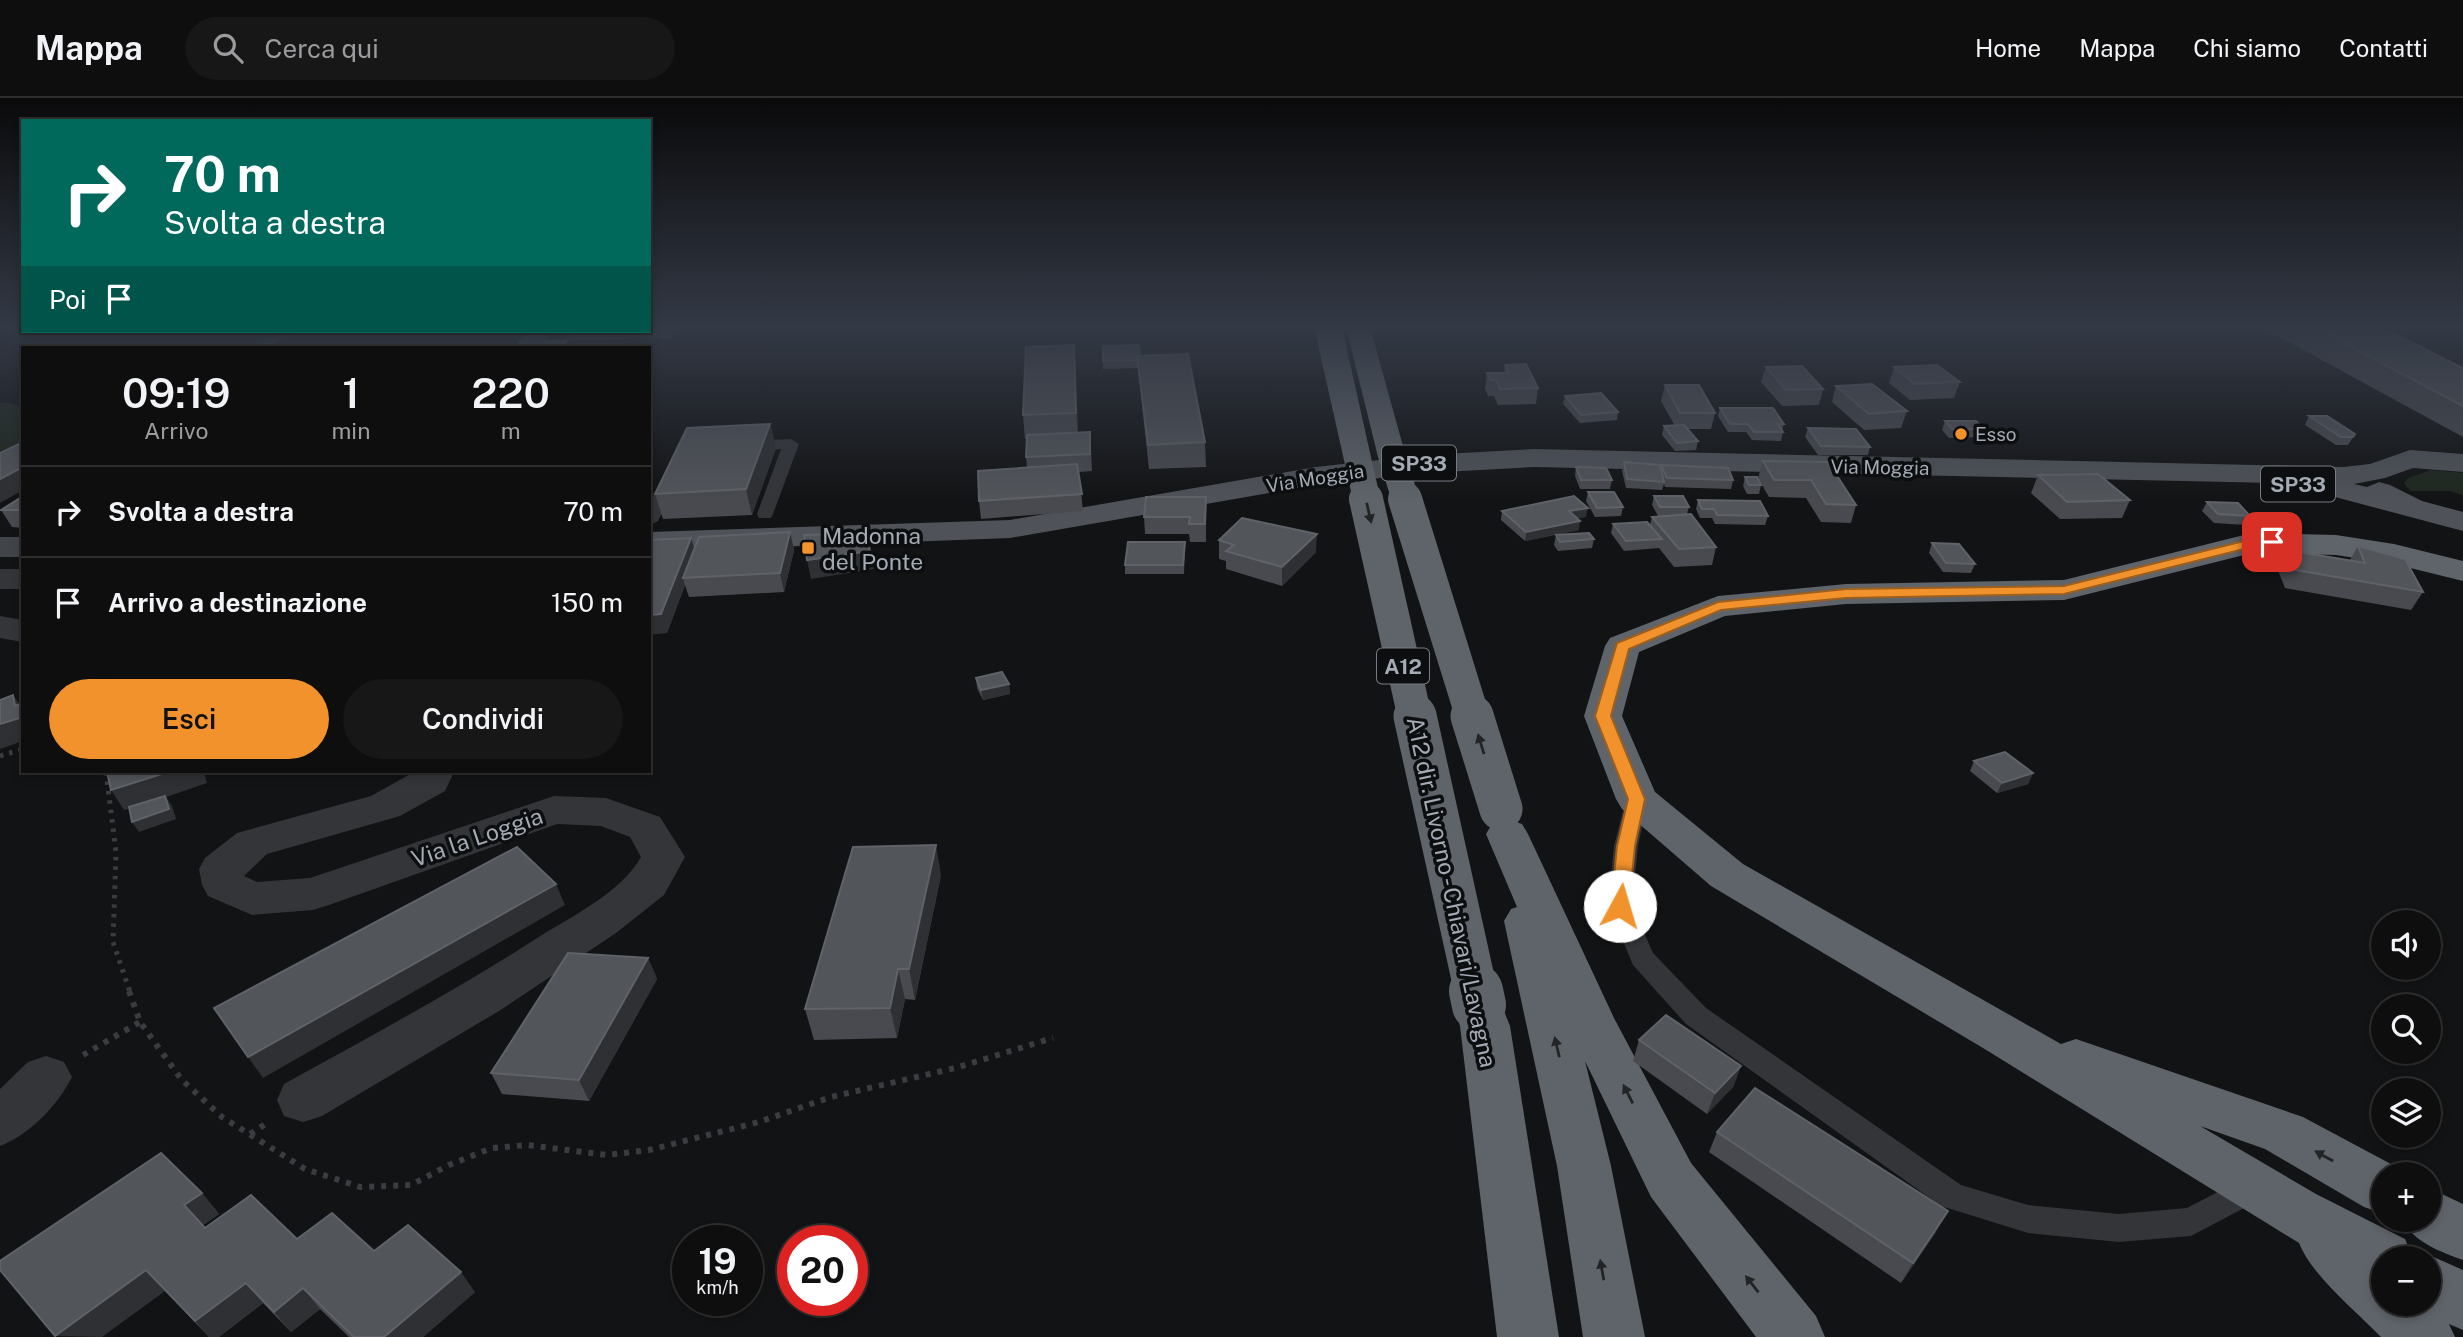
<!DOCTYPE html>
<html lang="it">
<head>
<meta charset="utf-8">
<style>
  :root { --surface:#0e0e0f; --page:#171718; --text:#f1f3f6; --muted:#9b9c9e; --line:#2e2e2f; --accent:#f2922c }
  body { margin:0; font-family:"Public Sans",sans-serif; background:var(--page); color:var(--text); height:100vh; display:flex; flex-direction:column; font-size:26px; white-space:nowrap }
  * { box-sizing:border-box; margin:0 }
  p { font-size:23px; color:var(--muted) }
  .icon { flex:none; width:38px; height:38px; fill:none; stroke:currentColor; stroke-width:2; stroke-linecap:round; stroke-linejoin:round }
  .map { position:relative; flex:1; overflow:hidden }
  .details { position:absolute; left:21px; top:248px; width:630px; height:427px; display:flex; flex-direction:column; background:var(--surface); border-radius:0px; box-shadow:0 4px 10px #0003,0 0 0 2px var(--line) }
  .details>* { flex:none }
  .hud { position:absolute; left:21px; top:21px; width:630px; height:214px; border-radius:0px; box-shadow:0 4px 10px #0003,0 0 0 2px var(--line); background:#00695c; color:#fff; overflow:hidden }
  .fabs { position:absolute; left:2371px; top:812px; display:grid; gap:14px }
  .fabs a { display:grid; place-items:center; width:70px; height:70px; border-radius:50%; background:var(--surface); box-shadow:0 4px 10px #0003,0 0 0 2px var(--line); font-size:35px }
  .speed { position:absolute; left:672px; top:1127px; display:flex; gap:14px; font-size:35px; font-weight:700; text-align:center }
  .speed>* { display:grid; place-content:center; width:91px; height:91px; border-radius:50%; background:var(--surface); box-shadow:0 4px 10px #0003,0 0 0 2px var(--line); line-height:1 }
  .speed small { font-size:18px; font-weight:400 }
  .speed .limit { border:10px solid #d22; background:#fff; color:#111 }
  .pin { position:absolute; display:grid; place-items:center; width:60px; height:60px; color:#fff; margin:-30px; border-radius:14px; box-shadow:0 4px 10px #0006 }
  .me { position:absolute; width:77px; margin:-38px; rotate:6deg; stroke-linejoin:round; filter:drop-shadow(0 0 5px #0008) }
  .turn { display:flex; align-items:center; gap:24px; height:147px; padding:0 28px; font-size:32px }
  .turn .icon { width:91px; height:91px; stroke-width:2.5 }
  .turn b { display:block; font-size:49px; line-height:60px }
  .then { display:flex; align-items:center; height:66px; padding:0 28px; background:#0003; gap:14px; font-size:26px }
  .eta { display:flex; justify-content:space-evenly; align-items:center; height:119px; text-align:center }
  .eta b { font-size:42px; font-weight:600; line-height:49px }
  .primary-button { display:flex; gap:14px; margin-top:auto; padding:14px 28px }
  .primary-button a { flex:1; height:80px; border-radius:42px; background:var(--accent); color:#111; font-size:28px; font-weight:600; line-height:80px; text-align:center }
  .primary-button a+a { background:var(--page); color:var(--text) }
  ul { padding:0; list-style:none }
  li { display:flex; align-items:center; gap:21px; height:91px; padding:0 28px; border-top:2px solid var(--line) }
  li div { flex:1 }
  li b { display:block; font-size:26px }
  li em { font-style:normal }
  header { display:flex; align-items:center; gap:42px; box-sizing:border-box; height:98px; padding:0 35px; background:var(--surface); border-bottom:2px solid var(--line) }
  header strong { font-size:33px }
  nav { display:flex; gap:38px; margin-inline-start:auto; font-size:24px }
  .search { width:490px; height:63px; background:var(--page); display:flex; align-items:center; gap:18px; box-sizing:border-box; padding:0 24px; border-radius:38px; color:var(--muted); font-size:26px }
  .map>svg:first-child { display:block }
</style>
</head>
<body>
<header>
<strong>Mappa</strong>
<div class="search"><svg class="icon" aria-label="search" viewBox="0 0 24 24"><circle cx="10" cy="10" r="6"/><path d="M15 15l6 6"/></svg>Cerca qui</div>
<nav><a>Home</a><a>Mappa</a><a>Chi siamo</a><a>Contatti</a></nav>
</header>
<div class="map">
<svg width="2463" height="1239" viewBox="0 0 2463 1239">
  <rect width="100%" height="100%" fill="#121314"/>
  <g fill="#1f271f">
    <polygon points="0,304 23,308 23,351 0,362"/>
    <polygon points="2431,372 2463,375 2463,397 2450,393 2410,393 2404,385 2408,380"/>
  </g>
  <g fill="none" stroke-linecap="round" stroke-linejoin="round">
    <polyline stroke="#2b353a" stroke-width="9" points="255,250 292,233"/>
    <g stroke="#393c40" stroke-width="5" stroke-dasharray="3.5 6" stroke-linecap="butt">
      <polyline points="0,658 23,651"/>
      <polyline points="106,674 116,754 113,844 130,894"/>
    </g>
    <g stroke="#393c40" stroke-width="6" stroke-dasharray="5 7" stroke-linecap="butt">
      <polyline points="129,893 140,924 181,981 222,1019 305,1071 360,1089 411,1087 449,1067 492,1050 527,1047 607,1057 649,1052 759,1024 831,999 955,970 1053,940"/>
      <polyline points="83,957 140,924"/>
      <polyline points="250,1036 267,1025"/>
    </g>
    <g fill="#333539" fill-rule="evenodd">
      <polygon points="791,341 799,346 773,416 771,420 759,420 757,416 781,351 748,353 740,348 748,343"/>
      <polygon points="671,375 679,380 658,423 649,428 649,406 665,377"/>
      <polygon points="1637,693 1645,696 1648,701 1638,748 1632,808 1653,855 1706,910 1961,1087 2028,1107 2119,1116 2187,1110 2254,1075 2265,1079 2269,1089 2265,1099 2191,1138 2119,1144 2028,1135 1941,1108 1686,926 1633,867 1608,808 1614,748 1626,701 1629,696"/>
    </g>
    <g fill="#333539" fill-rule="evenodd">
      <rect x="0" y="471" width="23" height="20"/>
      <polygon points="0,518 23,522 23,544 0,540"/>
      <path d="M414,674h40l-9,19 -45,25 -133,38 -23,22 13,6 53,-4 244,-82 52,2 54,19 25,40 -21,38 -48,38 -117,78 -177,105 -19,6 -19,-6 -7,-16 7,-16c87,-48 174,-95 258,-149 34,-21 79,-43 99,-78l-11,-20 -29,-11 -44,-2 -228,81 -16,5 -61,5 -44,-19 -6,-11 -3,-16 6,-11 32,-25 134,-37z"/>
      <path d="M46,958l18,6 8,15c-14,28 -43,58 -72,69v-57l28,-27z"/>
    </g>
    <rect fill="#414449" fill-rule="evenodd" x="0" y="439" width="23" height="20"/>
    <g fill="#4f5258" fill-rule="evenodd">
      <polygon points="527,233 552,233 539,250 514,250"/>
      <polygon points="1534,351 2343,369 2370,366 2410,352 2463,356 2463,374 2413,370 2385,380 2354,386 2367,389 2379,384 2390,387 2422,403 2463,414 2463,433 2320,395 2316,389 2318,386 1534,369 1425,375 1316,387 1010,440 649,454 649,434 1010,422 1316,369 1425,357"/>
    </g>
    <g fill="#5f646a" fill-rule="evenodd">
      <polygon points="1346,229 1370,229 1406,359 1402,365 1392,368 1382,365 1378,359"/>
      <path d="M2252,435l84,2 58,9 69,17v20l-69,-17 -58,-9 -84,-2 -188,47 -218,4 -121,12 -86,36 -17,64 33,76 88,72 318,180 15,-5 227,78 101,54 1,3h-21v40l-20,-7 -99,-58 -65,-23 116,68 89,45 8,19h-29v46h45v-46h-8l8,-3 34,15v60l-14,-6 6,13h-74c-25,-26 -69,-61 -82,-94l-316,-195 -272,-162 -89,-77 -6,-10 -32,-83 21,-70 5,-8 108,-42 128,-12 218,-4z"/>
      <polygon points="1507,721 1522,726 1528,736 1614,920 1691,1065 1816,1218 1825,1239 1756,1239 1651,1099 1585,963 1611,1068 1645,1239 1583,1239 1557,1068 1504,823 1511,811 1517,809 1486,736 1492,726"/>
      <polygon points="1479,888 1496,893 1510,928 1559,1239 1497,1239 1460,928 1454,907 1462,893"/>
      <path d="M2429,1090l34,16v56c-22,-8 -50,-18 -60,-40h26z"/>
    </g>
    <g stroke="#5f646a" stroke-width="27">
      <polyline points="1328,229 1367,403"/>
      <polyline points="1392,359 1406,403"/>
    </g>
    <g stroke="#5f646a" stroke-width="34">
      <polyline points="1366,401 1415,620"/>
      <polyline points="1405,401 1473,620"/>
    </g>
    <g stroke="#5f646a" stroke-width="43">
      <polyline points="1415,618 1476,894"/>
      <polyline points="1472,618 1501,711"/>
    </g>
    <polyline stroke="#5f646a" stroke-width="54" points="1476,893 1479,907"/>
  </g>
  <g fill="#484a4f">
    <polygon points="649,229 677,229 670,240 570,242 567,233 649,233"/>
    <polygon points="2261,229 2381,229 2463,270 2463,339"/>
    <polygon points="1074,247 1078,335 1091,351 1092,373 1079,374 1083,413 981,421 979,403 1027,369 1026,359 1027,341 1025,341 1023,317"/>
    <polygon points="1103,248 1140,258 1205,344 1206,369 1149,371 1138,270 1103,271"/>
    <polygon points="1505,267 1538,290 1536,306 1498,307 1494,298 1488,298 1485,291 1487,275 1504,275"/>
    <polygon points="1766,269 1823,291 1819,307 1782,308 1761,284"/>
    <polygon points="1894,269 1960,284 1954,300 1910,302 1889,285"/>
    <polygon points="1665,287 1715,315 1711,331 1687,331 1698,343 1696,352 1675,353 1662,337 1664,328 1675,328 1661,303"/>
    <polygon points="1836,288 1907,313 1901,330 1864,332 1832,304"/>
    <polygon points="1565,298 1618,314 1617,322 1580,325 1563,306"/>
    <polygon points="1720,310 1784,326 1782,332 1783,334 1781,343 1752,342 1746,334 1728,334 1718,318"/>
    <polygon points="2309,318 2355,336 2348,347 2336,347 2305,327"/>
    <polygon points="1945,323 1984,331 1981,339 1949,340 1942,332"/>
    <polygon points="770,326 776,350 752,417 663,421 655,396"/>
    <polygon points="1808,330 1870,349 1868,357 1818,357 1805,339"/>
    <polygon points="1763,363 1828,364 1856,407 1851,425 1821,424 1806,400 1769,399 1758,380"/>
    <polygon points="1624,364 1661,369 1661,367 1733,382 1731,391 1665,389 1664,386 1662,392 1626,390 1622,373"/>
    <polygon points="1576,369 1612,382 1610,391 1580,391 1575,378"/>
    <polygon points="2038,377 2130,402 2122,420 2060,421 2031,395"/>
    <polygon points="1745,379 1761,387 1759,396 1747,396 1743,388"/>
    <polygon points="1588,394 1623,409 1621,418 1595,419 1586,403"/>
    <polygon points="23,398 23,430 12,429 1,412"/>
    <polygon points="1654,398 1689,409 1687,416 1716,449 1712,467 1674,469 1659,450 1624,453 1611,435 1613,426 1650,427 1652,419 1658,418 1652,407"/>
    <polygon points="1206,399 1206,444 1190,444 1189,436 1145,436 1144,419"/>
    <polygon points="1698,402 1768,418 1765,427 1715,426 1712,420 1700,420 1696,411"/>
    <polygon points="2207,404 2250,418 2246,427 2214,425 2202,413"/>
    <polygon points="1502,413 1586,419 1577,420 1579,432 1525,443 1501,422"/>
    <polygon points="790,434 794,452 784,494 689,499 685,487 667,535 691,440 695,451"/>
    <polygon points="1556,437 1594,441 1592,450 1558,453 1554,447"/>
    <polygon points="1219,442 1316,454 1282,488 1226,471 1226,463 1219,461"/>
    <polygon points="1185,444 1184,476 1125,476 1125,467"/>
    <polygon points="1932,445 1975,466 1971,475 1943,474 1929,455"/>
    <polygon points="2358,448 2423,494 2411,512 2285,490 2277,470 2287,452 2350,462"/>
    <polygon points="976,580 1009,586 1010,596 983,602 977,590"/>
    <polygon points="1974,663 2033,675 2028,686 1997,695 1970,673"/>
    <polygon points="941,777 915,902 905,901 897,940 814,942 805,911"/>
    <polygon points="648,860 657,881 589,1003 502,996 491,975"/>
    <polygon points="1639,942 1741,968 1733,989 1707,1016 1633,963"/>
    <polygon points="1717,1034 1936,1134 1901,1185 1709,1054"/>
    <polygon points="202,1095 219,1116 203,1127 205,1130 297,1141 374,1153 475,1194 423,1239 349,1239 320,1211 291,1234 263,1205 219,1239 209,1239 165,1193"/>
  </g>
  <g fill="#2e3033">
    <polygon points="667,229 677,229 670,240"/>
    <polygon points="567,242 568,250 560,250"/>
    <polygon points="1074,247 1076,269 1078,339 1076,315"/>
    <polygon points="770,326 776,350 752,417 746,391"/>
    <polygon points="23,369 23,392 0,405 0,381"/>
    <polygon points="1588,410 1586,419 1567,422 1569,413"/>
    <polygon points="1580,423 1579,432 1525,443 1526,434"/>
    <polygon points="790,434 794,452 784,494 780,475"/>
    <polygon points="1317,436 1316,454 1282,488 1282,469"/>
    <polygon points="691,440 697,458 683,480 685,487 667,535 649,537 649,517"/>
    <polygon points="870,453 874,471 811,481 807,462"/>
    <polygon points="1009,586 1010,596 983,602 981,592"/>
    <polygon points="13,597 23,611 15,608"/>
    <polygon points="23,619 23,643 0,651 0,626"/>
    <polygon points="168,674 204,674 207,685 166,699 172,708 176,721 139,734 132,724 166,699 124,712 111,692"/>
    <polygon points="2033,675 2028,686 1997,695 2002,685"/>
    <polygon points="936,747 941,777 915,902 909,871"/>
    <polygon points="556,786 565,807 263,980 248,959"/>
    <polygon points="648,860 657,881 589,1003 579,982"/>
    <polygon points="898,871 905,901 897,940 890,910"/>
    <polygon points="1741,968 1733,989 1707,1016 1715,995"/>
    <polygon points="202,1095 219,1116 201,1128 184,1107"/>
    <polygon points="1948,1113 1936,1134 1901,1185 1913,1165"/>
    <polygon points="146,1172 165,1193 102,1239 55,1238"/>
    <polygon points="461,1174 475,1194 423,1239 384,1239"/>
    <polygon points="246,1185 263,1205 219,1239 209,1239 195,1223"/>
    <polygon points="303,1190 320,1211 291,1234 274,1214"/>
  </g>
  <g fill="#52555a" stroke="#5f6268" stroke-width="2">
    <polygon points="2313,229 2381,229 2463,270 2463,308"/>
    <polygon points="567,242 560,250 539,250 545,243"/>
    <polygon points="1074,247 1076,315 1023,317 1026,249"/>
    <polygon points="1139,247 1140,258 1137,258 1138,262 1103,263 1103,248"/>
    <polygon points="1188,256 1205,344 1148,347 1137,258"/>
    <polygon points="1526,266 1538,290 1500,291 1496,282 1490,282 1487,275 1509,275 1505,267"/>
    <polygon points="1937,267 1960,284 1915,286 1894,269"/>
    <polygon points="1802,268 1823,291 1786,292 1766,269"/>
    <polygon points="1872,286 1907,313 1869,316 1836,288"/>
    <polygon points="1665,287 1699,287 1715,315 1680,315"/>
    <polygon points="1601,295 1618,314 1581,317 1565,298"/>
    <polygon points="1720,310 1773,310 1784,326 1778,326 1783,334 1754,334 1748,326 1730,326"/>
    <polygon points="2309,318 2327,318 2355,336 2353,339 2341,339"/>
    <polygon points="1945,323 1976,323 1984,331 1952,331"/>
    <polygon points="770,326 746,391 655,396 687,330"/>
    <polygon points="1684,327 1698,343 1677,345 1664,328"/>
    <polygon points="1808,330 1856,331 1870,349 1821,348"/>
    <polygon points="1090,334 1090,356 1026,359 1027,337"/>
    <polygon points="23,344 23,369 0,381 0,355"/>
    <polygon points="1763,363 1828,364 1856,407 1826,406 1811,382 1774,382"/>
    <polygon points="1624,364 1660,367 1664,384 1627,381"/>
    <polygon points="1077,366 1082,396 979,403 978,373"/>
    <polygon points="1661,367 1728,370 1733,382 1667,380"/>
    <polygon points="1576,369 1606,370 1612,382 1581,382"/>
    <polygon points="2098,376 2130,402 2067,404 2038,377"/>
    <polygon points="1745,379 1757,379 1761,387 1749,387"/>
    <polygon points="1588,394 1614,394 1623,409 1597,410"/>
    <polygon points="23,398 23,412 1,412"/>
    <polygon points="1574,398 1588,410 1569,413 1580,423 1526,434 1502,413"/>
    <polygon points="1654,398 1683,398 1689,409 1660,409"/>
    <polygon points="1146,399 1206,399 1205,426 1189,426 1190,419 1144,419"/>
    <polygon points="1698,402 1760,403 1768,418 1717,417 1714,411 1702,411"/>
    <polygon points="2207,404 2238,405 2250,418 2218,416"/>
    <polygon points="1691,416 1716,449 1679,451 1652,419"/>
    <polygon points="1242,420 1317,436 1282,469 1226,453 1234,447 1219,442"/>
    <polygon points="1647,424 1662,441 1626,443 1613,426"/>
    <polygon points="790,434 780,475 683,480 699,439"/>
    <polygon points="866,435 870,453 807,462 804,437"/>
    <polygon points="1589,435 1594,441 1560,444 1556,437"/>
    <polygon points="691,440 661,516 649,517 649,442"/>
    <polygon points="1128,444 1185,444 1183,467 1125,467"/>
    <polygon points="1932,445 1959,446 1975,466 1946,465"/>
    <polygon points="2358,448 2405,461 2423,494 2296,472 2287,452 2365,465"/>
    <polygon points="1002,574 1009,586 981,592 976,580"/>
    <polygon points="13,597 15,608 23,605 23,619 0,626 0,602"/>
    <polygon points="2005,654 2033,675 2002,685 1974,663"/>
    <polygon points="107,674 168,674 111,692"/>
    <polygon points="165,698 169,711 132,724 129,709"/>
    <polygon points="936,747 909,871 898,871 890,910 805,911 853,749"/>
    <polygon points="517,749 556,786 248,959 214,910"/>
    <polygon points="568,855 648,860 579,982 491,975"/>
    <polygon points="1666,917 1741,968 1715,995 1639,942"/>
    <polygon points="1755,990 1948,1113 1913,1165 1717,1034"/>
    <polygon points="161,1055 202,1095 184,1107 205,1130 251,1097 297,1141 332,1115 374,1153 408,1127 461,1174 384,1239 354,1239 303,1190 274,1214 246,1185 195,1223 146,1172 55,1238 0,1172 0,1163"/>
  </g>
  <defs><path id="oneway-solid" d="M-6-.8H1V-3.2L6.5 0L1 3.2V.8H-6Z" transform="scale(1.75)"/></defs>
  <g fill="#222426">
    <use href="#oneway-solid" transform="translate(1369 415) rotate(77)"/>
    <use href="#oneway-solid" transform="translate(1481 646) rotate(-107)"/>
    <use href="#oneway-solid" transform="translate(1557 949) rotate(-103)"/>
    <use href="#oneway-solid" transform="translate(1628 996) rotate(-117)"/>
    <use href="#oneway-solid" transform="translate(2324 1058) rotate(-151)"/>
    <use href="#oneway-solid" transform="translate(1602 1172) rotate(-100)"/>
    <use href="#oneway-solid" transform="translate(1752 1186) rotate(-128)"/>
  </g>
  <linearGradient id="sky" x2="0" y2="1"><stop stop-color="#0a0a0b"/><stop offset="0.57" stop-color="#333945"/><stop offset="1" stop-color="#333945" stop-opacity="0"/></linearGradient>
  <rect width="2463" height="403" fill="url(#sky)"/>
  <polygon fill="#f2922c" stroke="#9d5f1d" stroke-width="2" points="2272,440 2277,441 2277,447 2252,449 2064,496 1846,500 1721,512 1629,551 1611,618 1645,701 1635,748 1629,808 1627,813 1613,813 1611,808 1617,748 1628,701 1595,618 1617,545 1718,504 1846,491 2064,488 2252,441"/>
  <g fill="#f2922c" stroke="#0d0e0f" stroke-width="2.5">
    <circle cx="1961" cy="336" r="7"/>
    <rect x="801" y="443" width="14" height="14" rx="3.5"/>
  </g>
  <g text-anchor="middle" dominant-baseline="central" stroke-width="7" stroke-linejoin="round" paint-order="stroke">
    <g font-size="19" fill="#a4abb5" stroke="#0d0e0f" text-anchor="start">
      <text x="1975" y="336">Esso</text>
    </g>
    <g font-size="19" fill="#a4abb5" stroke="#0d0e0f">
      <text transform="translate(1880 369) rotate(1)">Via Moggia</text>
      <text transform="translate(1315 380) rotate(-9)">Via Moggia</text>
    </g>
    <g fill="#0d0e0f" stroke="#777c83" stroke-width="2">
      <rect x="1382" y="347.5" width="74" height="35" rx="5"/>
      <rect x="2261" y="368.5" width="74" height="35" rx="5"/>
      <rect x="1377" y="550.5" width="52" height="35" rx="5"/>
    </g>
    <g font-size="21" font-weight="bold" fill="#a4abb5">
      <text x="1419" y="365">SP33</text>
      <text x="2298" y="386">SP33</text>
      <text x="1403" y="568">A12</text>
    </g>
    <g font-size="23" fill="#a4abb5" stroke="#0d0e0f" text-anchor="start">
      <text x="822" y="437">Madonna<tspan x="822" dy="26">del Ponte</tspan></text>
    </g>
    <g font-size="23" fill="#a4abb5" stroke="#0d0e0f">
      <text transform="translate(477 739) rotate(-19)">Via la Loggia</text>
      <text transform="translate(1452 794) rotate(78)">A12 dir. Livorno - Chiavari/Lavagna</text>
    </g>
  </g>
</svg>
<div class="fabs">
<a><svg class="icon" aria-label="sound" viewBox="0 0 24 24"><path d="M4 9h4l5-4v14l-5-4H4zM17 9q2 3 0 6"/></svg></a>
<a><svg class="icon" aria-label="search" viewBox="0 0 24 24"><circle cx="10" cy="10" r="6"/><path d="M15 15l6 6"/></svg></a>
<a><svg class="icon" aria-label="layers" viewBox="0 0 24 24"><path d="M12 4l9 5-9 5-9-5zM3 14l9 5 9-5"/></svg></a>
<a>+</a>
<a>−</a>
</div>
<div class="speed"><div>19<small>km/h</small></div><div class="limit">20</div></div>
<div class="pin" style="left:2272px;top:444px;background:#d93025"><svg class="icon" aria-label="arrive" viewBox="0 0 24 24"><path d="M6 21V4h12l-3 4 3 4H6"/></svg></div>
<svg class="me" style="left:1620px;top:808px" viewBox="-20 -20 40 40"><circle r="19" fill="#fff"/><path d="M0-13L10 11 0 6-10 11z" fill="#f2922c"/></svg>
<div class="hud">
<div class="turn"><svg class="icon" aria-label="right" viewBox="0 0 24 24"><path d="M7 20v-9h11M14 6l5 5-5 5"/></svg><div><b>70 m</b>Svolta a destra</div></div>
<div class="then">Poi<svg class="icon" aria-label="arrive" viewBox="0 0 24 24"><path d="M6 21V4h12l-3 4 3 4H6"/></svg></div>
</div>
<section class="details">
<div class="eta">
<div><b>09:19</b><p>Arrivo</p></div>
<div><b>1</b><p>min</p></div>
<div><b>220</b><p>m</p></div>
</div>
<ul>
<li><svg class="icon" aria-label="right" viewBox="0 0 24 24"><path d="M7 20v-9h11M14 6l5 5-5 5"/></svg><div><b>Svolta a destra</b></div><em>70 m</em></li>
<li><svg class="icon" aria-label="arrive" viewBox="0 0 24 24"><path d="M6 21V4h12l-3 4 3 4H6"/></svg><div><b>Arrivo a destinazione</b></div><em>150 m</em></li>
</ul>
<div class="primary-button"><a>Esci</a><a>Condividi</a></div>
</section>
</div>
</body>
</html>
